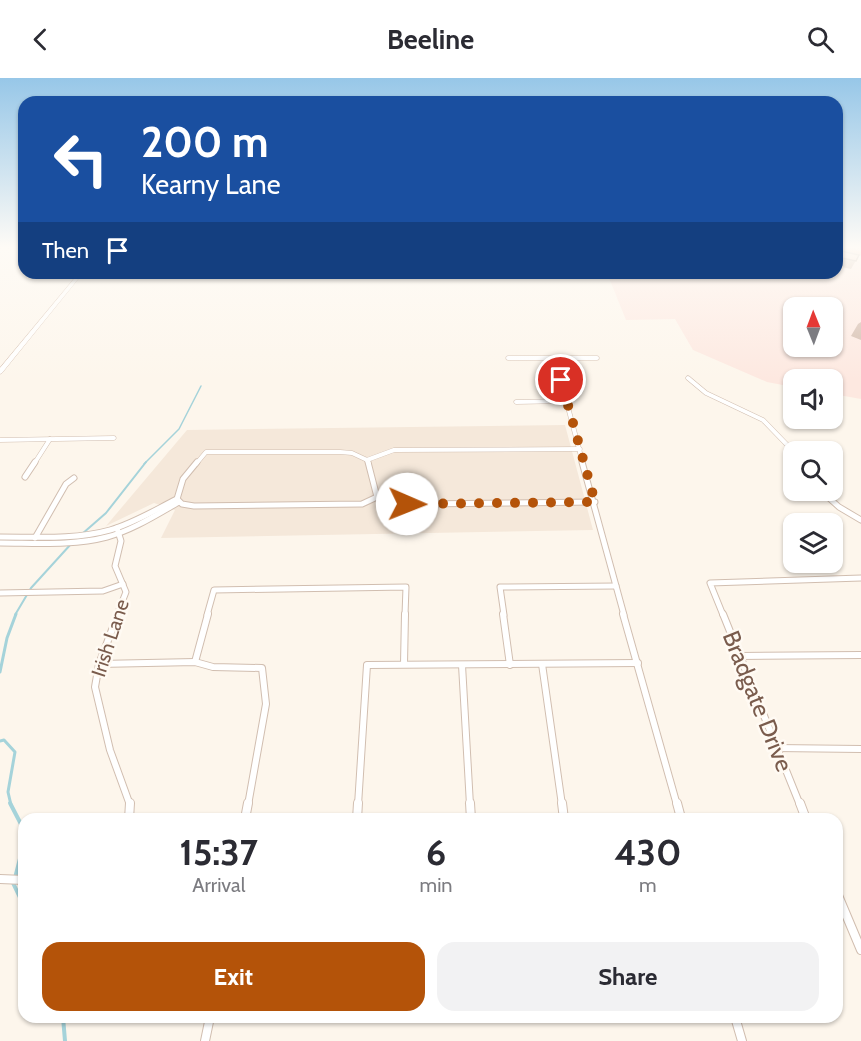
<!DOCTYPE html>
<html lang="en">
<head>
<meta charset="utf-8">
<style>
  :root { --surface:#fff; --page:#f2f2f3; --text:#2b2b33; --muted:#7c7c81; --accent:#b45309 }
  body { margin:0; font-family:Cabin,sans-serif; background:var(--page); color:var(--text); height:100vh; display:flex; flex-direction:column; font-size:22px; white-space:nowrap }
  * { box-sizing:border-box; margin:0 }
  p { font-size:20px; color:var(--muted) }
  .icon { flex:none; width:33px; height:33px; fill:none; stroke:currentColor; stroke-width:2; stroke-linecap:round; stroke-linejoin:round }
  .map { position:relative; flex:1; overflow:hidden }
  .details { position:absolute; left:18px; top:735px; width:825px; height:210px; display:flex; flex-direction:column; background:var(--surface); border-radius:18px; box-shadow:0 2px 4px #0004 }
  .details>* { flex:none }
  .guide { position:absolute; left:18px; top:18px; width:825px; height:183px; border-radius:18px; box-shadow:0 2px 4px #0004; background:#1a4fa0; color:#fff; overflow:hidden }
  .needle { width:39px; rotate:359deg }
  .fabs { position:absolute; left:783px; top:219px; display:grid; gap:12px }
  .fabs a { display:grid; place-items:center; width:60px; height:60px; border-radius:12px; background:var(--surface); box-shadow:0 2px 4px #0004; font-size:30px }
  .pin { position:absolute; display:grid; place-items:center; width:51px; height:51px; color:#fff; margin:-26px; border:3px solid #fff; border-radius:50%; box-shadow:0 2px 6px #0007 }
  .me { position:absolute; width:66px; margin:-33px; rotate:91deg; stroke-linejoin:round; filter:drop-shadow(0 0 4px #0008) }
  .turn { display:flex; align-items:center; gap:21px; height:126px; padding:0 24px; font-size:27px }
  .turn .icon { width:78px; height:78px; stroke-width:2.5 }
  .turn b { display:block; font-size:42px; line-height:51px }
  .then { display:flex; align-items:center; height:57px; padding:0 24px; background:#0003; gap:12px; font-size:22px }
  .eta { display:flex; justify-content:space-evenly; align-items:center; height:102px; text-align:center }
  .eta b { font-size:36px; font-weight:700; line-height:42px }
  .cta { display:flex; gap:12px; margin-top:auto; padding:12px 24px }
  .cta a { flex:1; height:69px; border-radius:18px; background:var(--accent); color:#fff; font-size:24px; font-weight:700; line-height:69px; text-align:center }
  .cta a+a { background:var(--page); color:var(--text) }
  header { display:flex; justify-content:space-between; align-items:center; height:78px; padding:0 24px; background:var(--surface); font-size:27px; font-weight:700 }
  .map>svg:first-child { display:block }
</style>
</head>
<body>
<header><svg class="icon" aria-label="back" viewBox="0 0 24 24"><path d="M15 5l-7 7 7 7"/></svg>Beeline<svg class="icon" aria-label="search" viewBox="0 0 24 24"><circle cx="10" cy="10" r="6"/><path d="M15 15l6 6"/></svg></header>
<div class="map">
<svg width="861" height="963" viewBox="0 0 861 963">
  <rect width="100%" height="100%" fill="#fdf6ec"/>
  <polygon fill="#f5e8da" points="565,347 593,452 161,460 175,432 154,425 106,448 187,352"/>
  <path fill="#fde8e0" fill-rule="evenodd" d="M837,176l24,6v139l-28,-5 -1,-14h-38l-1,7 -26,-5 -74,-32 -18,-31 -49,1 -19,-47h230zM794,230h38v38h-38z"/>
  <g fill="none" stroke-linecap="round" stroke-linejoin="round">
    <polyline stroke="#a5d3da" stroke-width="1.5" points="144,386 179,351 201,308"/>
    <g stroke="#a5d3da" stroke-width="2">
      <polyline points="82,456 106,435 146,384"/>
      <polyline points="15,537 31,510 71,466"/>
    </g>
    <g stroke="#a5d3da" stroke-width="3">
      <polyline points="0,594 7,560 16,536"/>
      <polyline points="0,663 4,662 15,674 8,714 11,727"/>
    </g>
    <g stroke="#a5d3da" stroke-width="4">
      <polyline points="10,725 24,752"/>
      <polyline points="15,800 24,765"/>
      <polyline points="13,805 24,828"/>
      <polyline points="63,939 65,963"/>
    </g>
    <g stroke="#d1beb0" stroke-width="5">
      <g id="street-far3">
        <polyline points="508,280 597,280"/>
        <polyline points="555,280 583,386"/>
        <polyline points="688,300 706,315 763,342 794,374"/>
        <polyline points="516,324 567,323"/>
        <polyline points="0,362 114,360"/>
        <polyline points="367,382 369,386"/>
        <polyline points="34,386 50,361"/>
        <polyline points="196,386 206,374 340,374 352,375 367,382 394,372 580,371"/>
      </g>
    </g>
    <g stroke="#d1beb0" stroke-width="7">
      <g id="street-far2">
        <polyline points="368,384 377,419"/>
        <polyline points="582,384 624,537"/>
        <polyline points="25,399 35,384"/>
        <polyline points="820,412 839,429 861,442"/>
        <polyline points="177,421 183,401 197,384"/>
        <polyline points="177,421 182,426 194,428 362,426 377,419 395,425 419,426 595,424"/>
        <polyline points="117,450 121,463 115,488 126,514 117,537"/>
        <path d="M0,459c37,0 74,3 110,-7 24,-7 45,-20 67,-31"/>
        <polyline points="35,460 66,406 74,400"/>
        <path d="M0,465c36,0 73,3 107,-6 26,-7 49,-22 72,-35"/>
        <polyline points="0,515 103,513 123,506"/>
        <polyline points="207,537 214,512 406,509 405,537"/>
        <polyline points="504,537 500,509 616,508"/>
        <polyline points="723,537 710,505 861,500"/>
      </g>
    </g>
    <g stroke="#d1beb0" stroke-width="8">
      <g id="street-far1">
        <polyline points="118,536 99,586 95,609 110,672 130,727"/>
        <polyline points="503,536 510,587"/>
        <polyline points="623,536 677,727"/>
        <polyline points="723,536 800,727"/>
        <polyline points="739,578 861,577"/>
        <polyline points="195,584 208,536"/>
        <polyline points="99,586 195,584 213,589 262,590 266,626 248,727"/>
        <polyline points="404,586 405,536"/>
        <polyline points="542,586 562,727"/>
        <polyline points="462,587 470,727"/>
        <polyline points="776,670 861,671"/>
        <polyline points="358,727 367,587 638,585"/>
      </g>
    </g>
    <g stroke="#d1beb0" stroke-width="10">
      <g id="street">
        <polyline points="470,725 471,741"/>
        <polyline points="562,725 564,741"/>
        <polyline points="800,725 806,741"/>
        <polyline points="129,741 130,725"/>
        <polyline points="245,741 248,725"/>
        <polyline points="357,741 358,725"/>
        <polyline points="627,741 681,740 677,725"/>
        <polyline points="0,801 24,802"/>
        <polyline points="837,815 861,872"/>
        <polyline points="735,939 742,963"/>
        <polyline points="205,963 210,939"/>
      </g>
    </g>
    <g stroke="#d6c0b0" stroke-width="1">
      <polygon id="secondary" points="79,195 83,195 2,295 0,296 0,290"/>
    </g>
    <g stroke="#dad1cd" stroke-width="2">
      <polygon id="highway" points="837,168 861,173 861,177 837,170"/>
    </g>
    <use href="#street-far3" stroke="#fff" stroke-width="4"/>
    <use href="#street-far2" stroke="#fff" stroke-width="5"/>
    <use href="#street-far1" stroke="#fff" stroke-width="6"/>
    <use href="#street" stroke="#fff" stroke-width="8"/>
    <use href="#secondary" fill="#fff" fill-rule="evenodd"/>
    <use href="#highway" fill="#f7b7a3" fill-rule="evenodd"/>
  </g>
  <g fill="#d1b7a8">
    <polygon points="837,172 859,177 851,191 837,188"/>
    <polygon points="861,244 861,262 851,258 858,246"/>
  </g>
  <polygon fill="#f3d5c3" stroke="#aa9588" stroke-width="1.5" points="837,172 859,177 856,183 837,179"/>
  <linearGradient id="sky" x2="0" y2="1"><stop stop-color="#97c7e8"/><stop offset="0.56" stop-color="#fefbf6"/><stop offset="1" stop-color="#fefbf6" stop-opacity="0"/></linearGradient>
  <rect width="861" height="302" fill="url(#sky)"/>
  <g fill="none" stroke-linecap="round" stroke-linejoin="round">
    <polyline stroke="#b45309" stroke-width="10" stroke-dasharray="0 18" points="407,426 595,424 561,302"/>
  </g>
  <g text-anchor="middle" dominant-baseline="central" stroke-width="5" stroke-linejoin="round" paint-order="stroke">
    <g font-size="20" fill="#7a5c4d" stroke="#fffaf3">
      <text transform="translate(110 560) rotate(-72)">Irish Lane</text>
    </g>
    <g font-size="24" fill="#7a5c4d" stroke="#fffaf3">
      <text transform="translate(758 623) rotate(68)">Bradgate Drive</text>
    </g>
  </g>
</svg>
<div class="fabs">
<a><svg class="needle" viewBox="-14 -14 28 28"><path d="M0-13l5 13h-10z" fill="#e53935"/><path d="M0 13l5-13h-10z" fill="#7c7c81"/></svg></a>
<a><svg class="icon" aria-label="sound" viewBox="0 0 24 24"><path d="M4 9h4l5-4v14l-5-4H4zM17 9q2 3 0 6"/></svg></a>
<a><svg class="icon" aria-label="search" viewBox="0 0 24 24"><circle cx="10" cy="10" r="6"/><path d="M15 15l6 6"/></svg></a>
<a><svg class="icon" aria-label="layers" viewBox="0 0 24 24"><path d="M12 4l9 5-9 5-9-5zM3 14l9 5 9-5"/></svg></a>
</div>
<div class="pin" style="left:561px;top:302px;background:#d93025"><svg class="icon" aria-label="arrive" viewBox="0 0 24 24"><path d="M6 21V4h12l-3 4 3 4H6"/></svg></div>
<svg class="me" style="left:407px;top:426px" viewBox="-20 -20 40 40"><circle r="19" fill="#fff"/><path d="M0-13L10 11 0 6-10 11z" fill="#b45309"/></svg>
<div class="guide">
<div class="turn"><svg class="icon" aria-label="left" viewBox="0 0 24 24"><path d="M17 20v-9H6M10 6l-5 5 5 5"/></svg><div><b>200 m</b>Kearny Lane</div></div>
<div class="then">Then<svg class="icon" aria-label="arrive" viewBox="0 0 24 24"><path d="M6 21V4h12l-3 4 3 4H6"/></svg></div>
</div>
<section class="details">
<div class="eta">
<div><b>15:37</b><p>Arrival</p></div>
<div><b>6</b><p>min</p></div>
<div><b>430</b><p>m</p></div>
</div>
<div class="cta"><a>Exit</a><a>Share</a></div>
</section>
</div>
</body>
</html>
